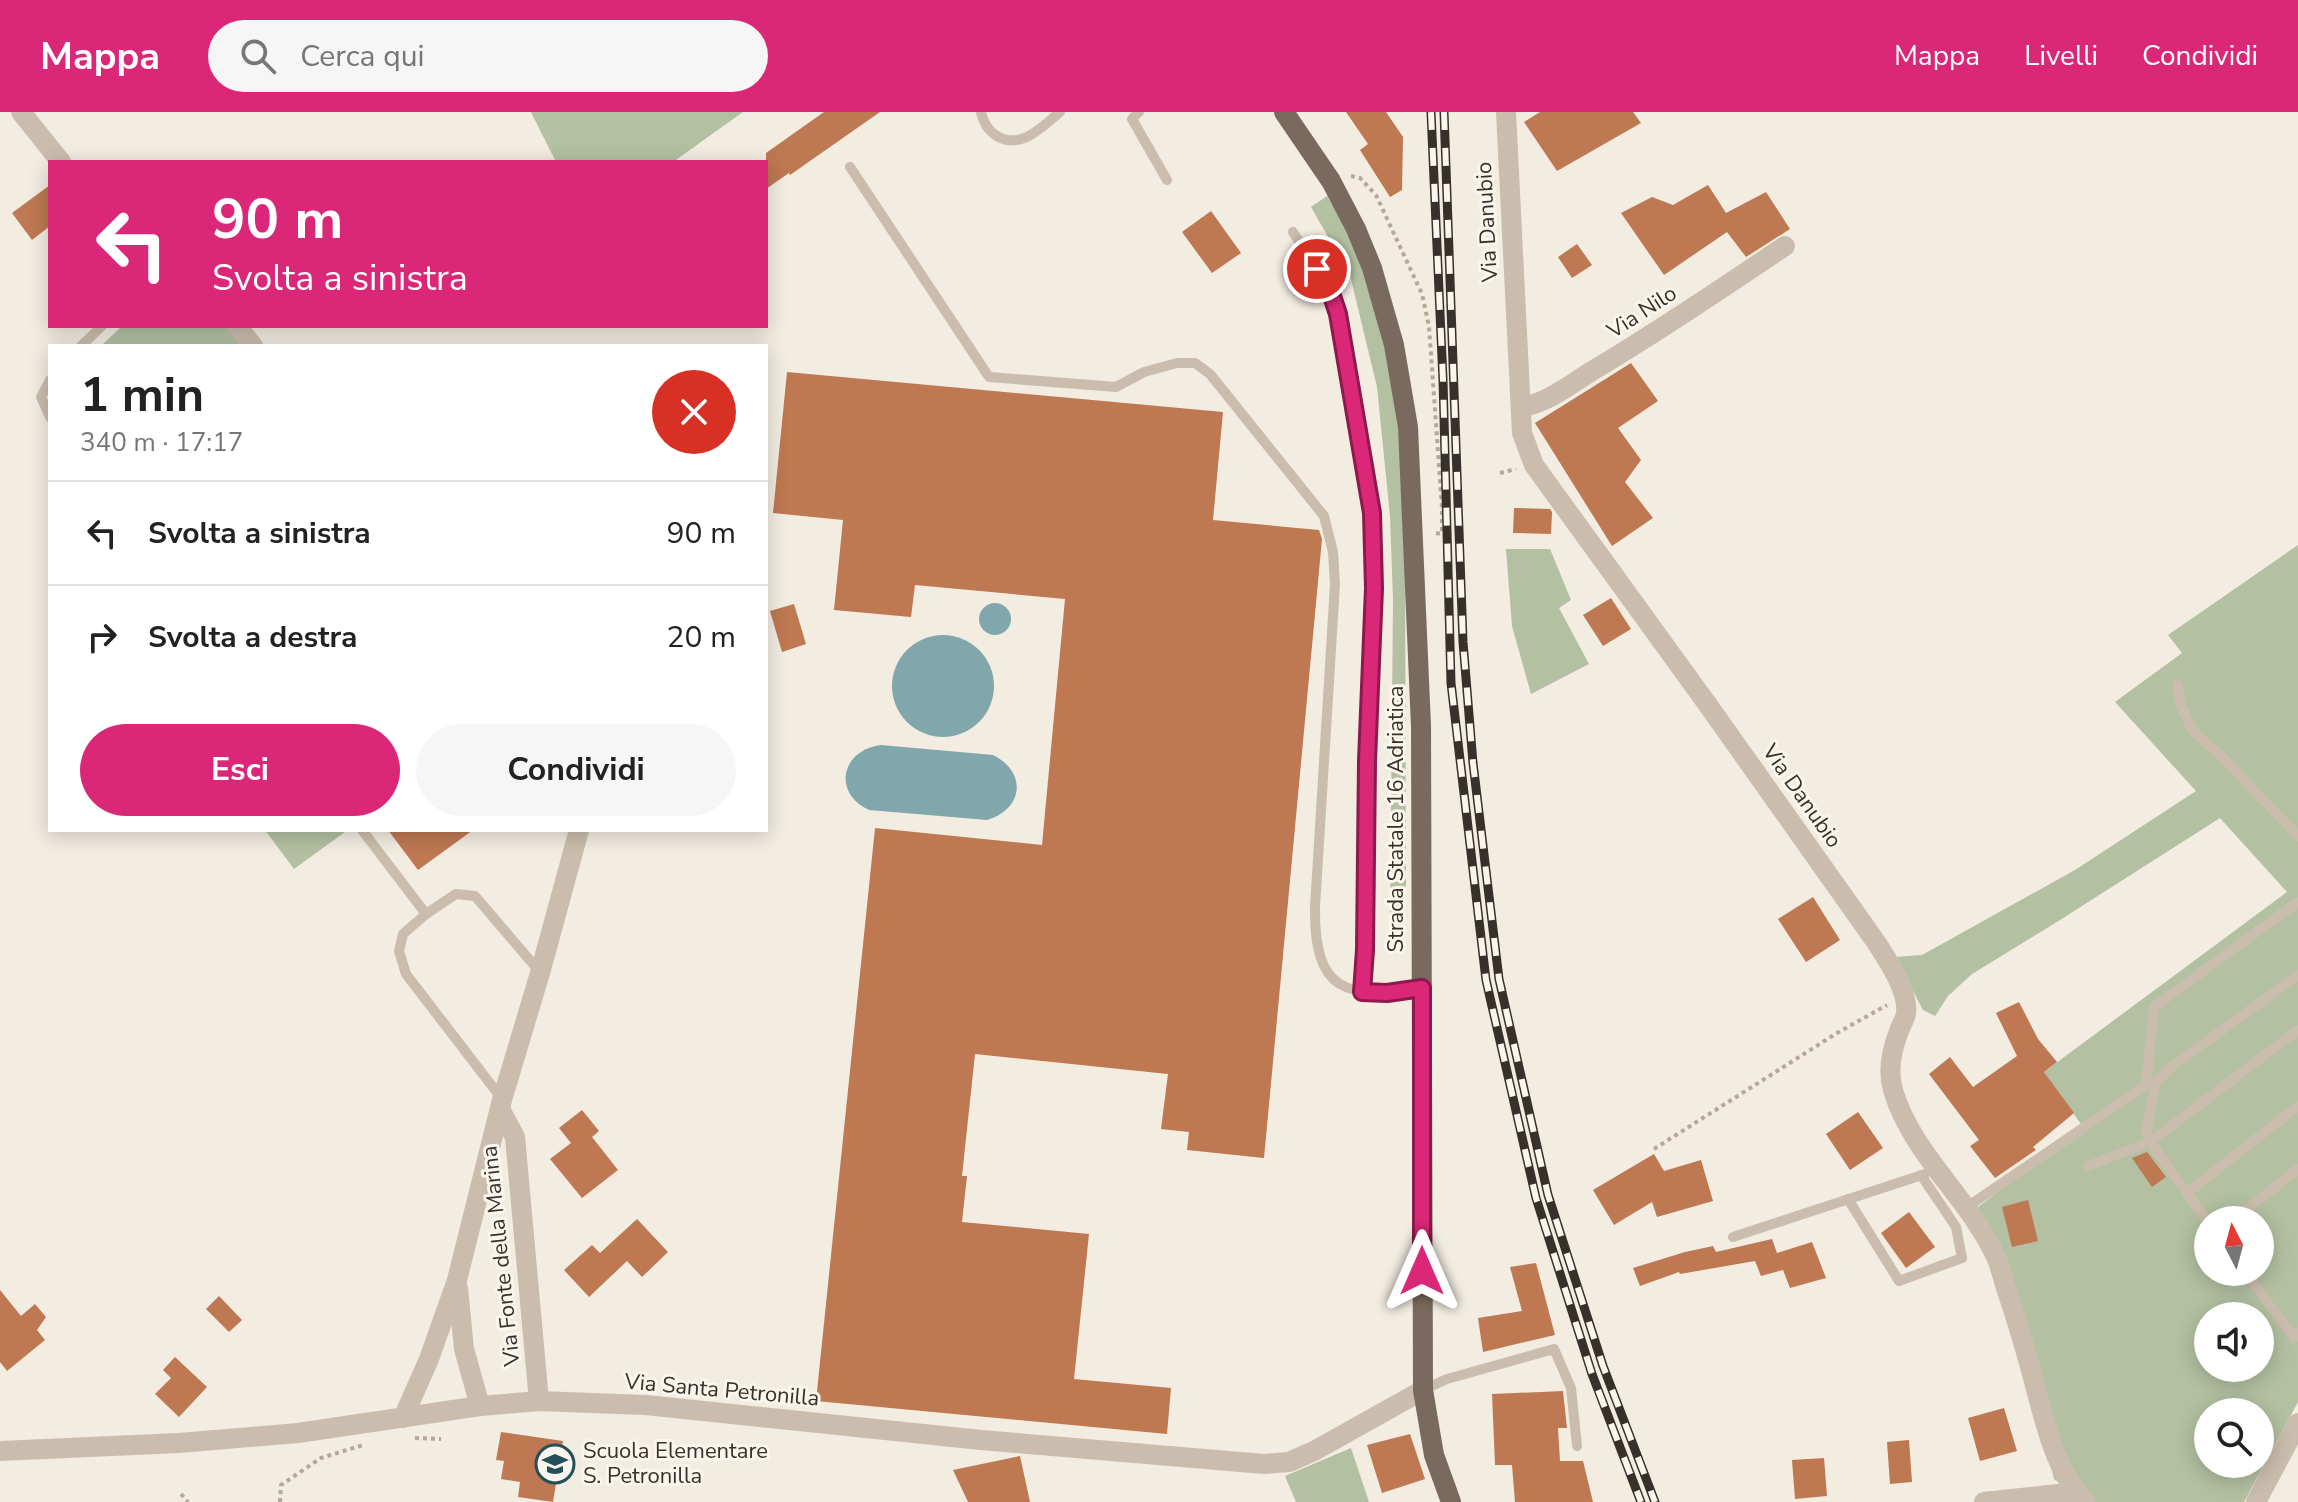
<!DOCTYPE html>
<html lang="it">
<head>
<meta charset="utf-8">
<style>
  :root { --surface:#fff; --page:#f6f6f6; --text:#222; --muted:#767676; --line:#e0e0e0; --accent:#db2777 }
  body { margin:0; font-family:"Nunito Sans",sans-serif; background:var(--page); color:var(--text); height:100vh; display:flex; flex-direction:column; font-size:30px; white-space:nowrap }
  * { box-sizing:border-box; margin:0 }
  p { font-size:26px; color:var(--muted) }
  .icon { flex:none; width:44px; height:44px; fill:none; stroke:currentColor; stroke-width:2; stroke-linecap:round; stroke-linejoin:round }
  .map { position:relative; flex:1; overflow:hidden }
  .drawer { position:absolute; left:48px; top:232px; width:720px; height:488px; display:flex; flex-direction:column; background:var(--surface); border-radius:0px; box-shadow:0 4px 20px #0003 }
  .drawer>* { flex:none }
  .guide { position:absolute; left:48px; top:48px; width:720px; height:168px; border-radius:0px; box-shadow:0 4px 20px #0003; background:#db2777; color:#fff; overflow:hidden }
  .needle { width:52px; rotate:354deg }
  .buttons { position:absolute; left:2194px; top:1094px; display:grid; gap:16px }
  .buttons a { display:grid; place-items:center; width:80px; height:80px; border-radius:50%; background:var(--surface); box-shadow:0 4px 20px #0003; font-size:40px }
  .pin { position:absolute; display:grid; place-items:center; width:68px; height:68px; color:#fff; margin:-34px; border:4px solid #fff; border-radius:50%; box-shadow:0 2px 8px #0007 }
  .me { position:absolute; width:88px; margin:-44px; rotate:0deg; stroke-linejoin:round; filter:drop-shadow(0 0 6px #0008) }
  .turn { display:flex; align-items:center; gap:28px; height:168px; padding:0 32px; font-size:36px }
  .turn .icon { width:104px; height:104px; stroke-width:2.5 }
  .turn b { display:block; font-size:56px; line-height:68px }
  .round { display:grid; place-items:center; flex:none; width:84px; height:84px; border-radius:42px; background:var(--page) }
  .overview { display:flex; align-items:center; justify-content:space-between; height:136px; padding:0 32px }
  h1 { font-size:48px; font-weight:700; line-height:60px }
  .primary-button { display:flex; gap:16px; margin-top:auto; padding:16px 32px }
  .primary-button a { flex:1; height:92px; border-radius:48px; background:var(--accent); color:#fff; font-size:32px; font-weight:700; line-height:92px; text-align:center }
  .primary-button a+a { background:var(--page); color:var(--text) }
  ul { padding:0; list-style:none }
  li { display:flex; align-items:center; gap:24px; height:104px; padding:0 32px; border-top:2px solid var(--line) }
  li div { flex:1 }
  li b { display:block; font-size:30px }
  li em { font-style:normal }
  header { display:flex; align-items:center; gap:48px; box-sizing:border-box; height:112px; padding:0 40px; background:var(--accent); color:#fff }
  header strong { font-size:38px }
  nav { display:flex; gap:44px; margin-inline-start:auto; font-size:28px }
  .search { width:560px; height:72px; background:var(--page); display:flex; align-items:center; gap:20px; box-sizing:border-box; padding:0 28px; border-radius:44px; color:var(--muted); font-size:30px }
  .map>svg:first-child { display:block }
</style>
</head>
<body>
<header>
<strong>Mappa</strong>
<div class="search"><svg class="icon" aria-label="search" viewBox="0 0 24 24"><circle cx="10" cy="10" r="6"/><path d="M15 15l6 6"/></svg>Cerca qui</div>
<nav><a>Mappa</a><a>Livelli</a><a>Condividi</a></nav>
</header>
<div class="map">
<svg width="2298" height="1390" viewBox="0 0 2298 1390">
  <rect width="100%" height="100%" fill="#f2ece1"/>
  <g fill="#b3c0a1" fill-rule="evenodd">
    <polygon points="531,0 743,0 673,50 556,50"/>
    <polygon points="1327,84 1350,122 1379,201 1399,306 1405,437 1406,777 1399,817 1390,817 1393,487 1390,404 1377,275 1350,163 1311,95"/>
    <polygon points="122,214 232,214 248,234 101,234"/>
    <path d="M2298,433v857l-54,100h-159l-31,-23 -36,-156 -44,-113 109,-83 -39,-55 243,-180 -67,-74 -160,102 -88,54 -24,22 -13,20 -12,-6 -28,-53 27,-2 153,-85 121,-79 -81,-89 67,-49 -14,-18zM2208,1108h52v52h-52zM2208,1204h52v52h-52zM2208,1300h52v52h-52z"/>
    <polygon points="1506,437 1550,437 1571,488 1559,496 1589,552 1531,582 1512,514"/>
    <polygon points="265,718 344,718 345,720 294,757"/>
    <polygon points="1351,1336 1369,1390 1296,1390 1285,1364"/>
  </g>
  <g fill="#81a7ad">
    <circle cx="995" cy="507" r="16"/>
    <circle cx="943" cy="574" r="51"/>
    <path d="M881,633l112,10c34,17 31,54 -6,65l-118,-10c-37,-17 -28,-60 12,-65z"/>
  </g>
  <g fill="#be7852">
    <polygon points="824,0 880,0 790,63 789,61 766,77 766,41"/>
    <polygon points="1346,0 1386,0 1403,25 1402,78 1390,85 1360,38 1368,32"/>
    <polygon points="1540,0 1633,0 1641,11 1557,59 1524,10"/>
    <polygon points="50,73 50,114 32,128 12,101"/>
    <polygon points="1708,73 1726,101 1766,80 1790,117 1746,145 1727,120 1664,163 1621,101 1652,85 1673,93"/>
    <polygon points="1211,99 1241,141 1212,161 1182,120"/>
    <polygon points="1577,132 1592,153 1572,166 1558,145"/>
    <polygon points="1631,251 1658,289 1618,316 1641,348 1625,370 1653,406 1612,434 1535,311"/>
    <polygon points="787,260 1223,300 1213,408 1319,418 1322,427 1264,1046 1187,1038 1189,1020 1161,1017 1168,962 975,942 962,1064 967,1064 962,1110 1089,1122 1074,1267 1171,1276 1167,1322 816,1289 875,716 1042,733 1065,487 915,473 911,505 834,498 843,408 773,401"/>
    <polygon points="1514,396 1550,397 1552,400 1551,422 1513,421"/>
    <polygon points="1611,486 1631,517 1603,534 1583,503"/>
    <polygon points="794,492 806,532 782,540 770,499"/>
    <polygon points="388,718 473,718 418,758"/>
    <polygon points="1813,785 1840,828 1806,850 1778,807"/>
    <polygon points="2019,890 2038,927 2057,950 2044,960 2074,1001 2033,1035 2036,1038 1995,1066 1970,1034 1979,1028 1929,962 1950,945 1973,975 2017,944 1996,901"/>
    <polygon points="582,998 599,1019 592,1025 618,1058 582,1086 550,1047 571,1031 559,1016"/>
    <polygon points="1858,1000 1883,1036 1850,1058 1826,1022"/>
    <polygon points="2147,1040 2166,1065 2152,1075 2132,1046"/>
    <polygon points="1654,1042 1664,1059 1701,1048 1713,1089 1657,1105 1652,1090 1614,1113 1593,1078"/>
    <polygon points="2028,1088 2038,1129 2012,1135 2002,1095"/>
    <polygon points="1909,1100 1935,1135 1906,1156 1881,1121"/>
    <polygon points="637,1107 668,1140 642,1165 627,1149 589,1185 564,1158 592,1133 600,1141"/>
    <polygon points="1772,1127 1777,1141 1812,1130 1826,1166 1790,1176 1783,1158 1761,1164 1755,1149 1680,1162 1679,1160 1640,1174 1633,1156 1685,1140 1713,1134 1716,1140"/>
    <polygon points="1536,1151 1555,1223 1483,1240 1478,1206 1522,1199 1510,1155"/>
    <polygon points="0,1178 21,1204 35,1192 46,1205 37,1218 45,1228 7,1259 0,1250"/>
    <polygon points="219,1184 242,1208 229,1220 206,1197"/>
    <polygon points="175,1245 207,1275 179,1305 155,1282 171,1266 163,1258"/>
    <polygon points="1563,1279 1567,1316 1558,1316 1560,1349 1583,1349 1593,1390 1515,1390 1512,1353 1495,1353 1492,1282"/>
    <polygon points="2004,1296 2017,1339 1980,1349 1968,1306"/>
    <polygon points="501,1320 563,1329 553,1390 518,1385 520,1370 501,1367 504,1349 496,1348"/>
    <polygon points="1410,1322 1425,1367 1382,1381 1367,1333"/>
    <polygon points="1909,1328 1912,1370 1890,1372 1887,1330"/>
    <polygon points="1020,1344 1030,1390 968,1390 953,1358"/>
    <polygon points="1824,1346 1827,1384 1795,1387 1792,1348"/>
  </g>
  <g fill="none" stroke-linecap="round" stroke-linejoin="round">
    <g stroke="#b6a797" stroke-width="4" stroke-dasharray="4 4" stroke-linecap="butt">
      <polyline points="1351,64 1360,66 1376,83 1422,182 1429,214 1442,396 1442,421 1432,422"/>
      <polyline points="1500,361 1516,357"/>
      <polyline points="1654,1037 1837,921 1887,893"/>
      <polyline points="415,1326 441,1327"/>
      <polyline points="181,1382 188,1390"/>
      <polyline points="280,1390 281,1373 321,1346 363,1333"/>
    </g>
    <g stroke="#cabdad" stroke-width="10">
      <path d="M981,0c4,20 22,34 43,26 12,-4 26,-18 36,-26"/>
      <polyline points="1139,0 1132,7 1167,68"/>
      <path d="M850,55l139,210 127,10 28,-15 33,-9h18l15,11 114,142 9,36 2,32 -20,323c-1,86 31,92 107,81"/>
      <polyline points="1293,120 1329,175 1338,202 1372,401 1374,476 1367,649 1365,838 1362,880"/>
      <polyline points="81,234 102,214"/>
      <polyline points="50,268 41,285 50,305"/>
      <polyline points="2178,573 2180,592 2193,619 2221,644 2298,724"/>
      <polyline points="362,718 426,802"/>
      <polyline points="502,987 406,862 399,839 403,822 426,802 456,782 475,784 539,859"/>
      <polyline points="2088,1054 2150,1030 2298,918"/>
      <polyline points="2187,1081 2298,994"/>
      <polyline points="1848,1087 1899,1169 1962,1146 1956,1115 1921,1063"/>
      <polyline points="1967,1095 2146,973 2154,895 2298,790"/>
      <polyline points="2233,1108 2298,1057"/>
      <polyline points="2208,1110 2150,1030 2146,1020 2156,970 2170,956 2298,863"/>
      <polyline points="1733,1125 1925,1062"/>
      <polyline points="2245,1160 2294,1226 2298,1221"/>
      <polyline points="1423,1278 1447,1267 1554,1237 1571,1276 1577,1334"/>
    </g>
    <g stroke="#cabdad" stroke-width="20">
      <polyline points="21,0 61,50"/>
      <path d="M1506,0l16,321 12,32 174,240 168,237c12,19 33,49 30,72 -1,5 -5,11 -7,17 -7,18 -12,39 -6,59 19,65 77,108 104,169 4,10 6,20 9,29 12,35 22,70 31,105 10,37 20,81 49,109"/>
      <polyline points="237,214 253,234"/>
      <path d="M1521,295c25,-3 50,-23 71,-36 66,-39 129,-82 193,-125"/>
      <polyline points="500,997 515,1025 539,1289"/>
      <polyline points="458,1176 464,1237 480,1294"/>
      <polyline points="403,1306 429,1247 457,1168 502,988 540,861 579,718"/>
      <polyline points="0,1339 179,1331 298,1321 480,1294 539,1289 646,1293 981,1328 1264,1352 1289,1350 1314,1339 1423,1278"/>
      <polyline points="1984,1390 2076,1380"/>
      <polyline points="2256,1390 2298,1311"/>
    </g>
    <polyline stroke="#796a5d" stroke-width="20" points="1284,0 1331,69 1356,117 1372,156 1394,233 1408,315 1421,614 1423,1278 1434,1343 1451,1390"/>
    <g stroke="#38312b" stroke-width="9">
      <g id="rail">
        <polyline points="1431,0 1443,268 1451,571 1486,868 1536,1086 1592,1262 1641,1390"/>
        <polyline points="1444,0 1463,530 1473,651 1499,867 1548,1083 1603,1254 1655,1390"/>
      </g>
    </g>
    <use href="#rail" stroke="#faf5ed" stroke-width="6" stroke-dasharray="18" stroke-linecap="butt"/>
  </g>
  <g fill="none" stroke-linecap="round" stroke-linejoin="round">
    <g stroke="#8e194d" stroke-width="20">
      <polyline id="route" points="1317,157 1329,175 1338,202 1372,401 1374,476 1367,649 1365,838 1362,880 1387,881 1422,876 1422,1159"/>
    </g>
    <use href="#route" stroke="#db2777" stroke-width="14"/>
  </g>
  <defs>
    <g id="school-ring" transform="scale(2)"><circle r="9.5" fill="#faf5ed" stroke="#234f58" stroke-width="1.5"/><path d="M0-5L7-2L0 1L-7-2ZM-4 1L0 2.5L4 1V4Q0 6-4 4Z" fill="#234f58"/></g>
  </defs>
  <g fill-rule="evenodd">
    <use href="#school-ring" x="555" y="1352"/>
  </g>
  <g text-anchor="middle" dominant-baseline="central" stroke-width="6" stroke-linejoin="round" paint-order="stroke">
    <g font-size="22" fill="#38312b" stroke="#faf5ed">
      <text transform="translate(1487 110) rotate(-93)">Via Danubio</text>
      <text transform="translate(1642 200) rotate(-33)">Via Nilo</text>
      <text transform="translate(1802 684) rotate(55)">Via Danubio</text>
      <text transform="translate(1396 707) rotate(-90)">Strada Statale 16 Adriatica</text>
      <text transform="translate(501 1144) rotate(-96)">Via Fonte della Marina</text>
      <text transform="translate(722 1278) rotate(5)">Via Santa Petronilla</text>
    </g>
    <g font-size="22" fill="#38312b" stroke="#faf5ed" text-anchor="start">
      <text x="583" y="1339">Scuola Elementare<tspan x="583" dy="25">S. Petronilla</tspan></text>
    </g>
  </g>
</svg>
<div class="buttons">
<a><svg class="needle" viewBox="-14 -14 28 28"><path d="M0-13l5 13h-10z" fill="#e53935"/><path d="M0 13l5-13h-10z" fill="#767676"/></svg></a>
<a><svg class="icon" aria-label="sound" viewBox="0 0 24 24"><path d="M4 9h4l5-4v14l-5-4H4zM17 9q2 3 0 6"/></svg></a>
<a><svg class="icon" aria-label="search" viewBox="0 0 24 24"><circle cx="10" cy="10" r="6"/><path d="M15 15l6 6"/></svg></a>
</div>
<div class="pin" style="left:1317px;top:157px;background:#d93025"><svg class="icon" aria-label="arrive" viewBox="0 0 24 24"><path d="M6 21V4h12l-3 4 3 4H6"/></svg></div>
<svg class="me" style="left:1422px;top:1159px" viewBox="-20 -20 40 40"><path d="M0-17L14 15 0 8-14 15z" fill="#db2777" stroke="#fff" stroke-width="4"/></svg>
<div class="guide">
<div class="turn"><svg class="icon" aria-label="left" viewBox="0 0 24 24"><path d="M17 20v-9H6M10 6l-5 5 5 5"/></svg><div><b>90 m</b>Svolta a sinistra</div></div>
</div>
<section class="drawer">
<div class="overview"><div><h1>1 min</h1><p>340 m · 17:17</p></div><a class="round" style="background:#d93025;color:#fff"><svg class="icon" aria-label="close" viewBox="0 0 24 24"><path d="M6 6l12 12M18 6L6 18"/></svg></a></div>
<ul>
<li><svg class="icon" aria-label="left" viewBox="0 0 24 24"><path d="M17 20v-9H6M10 6l-5 5 5 5"/></svg><div><b>Svolta a sinistra</b></div><em>90 m</em></li>
<li><svg class="icon" aria-label="right" viewBox="0 0 24 24"><path d="M7 20v-9h11M14 6l5 5-5 5"/></svg><div><b>Svolta a destra</b></div><em>20 m</em></li>
</ul>
<div class="primary-button"><a>Esci</a><a>Condividi</a></div>
</section>
</div>
</body>
</html>
